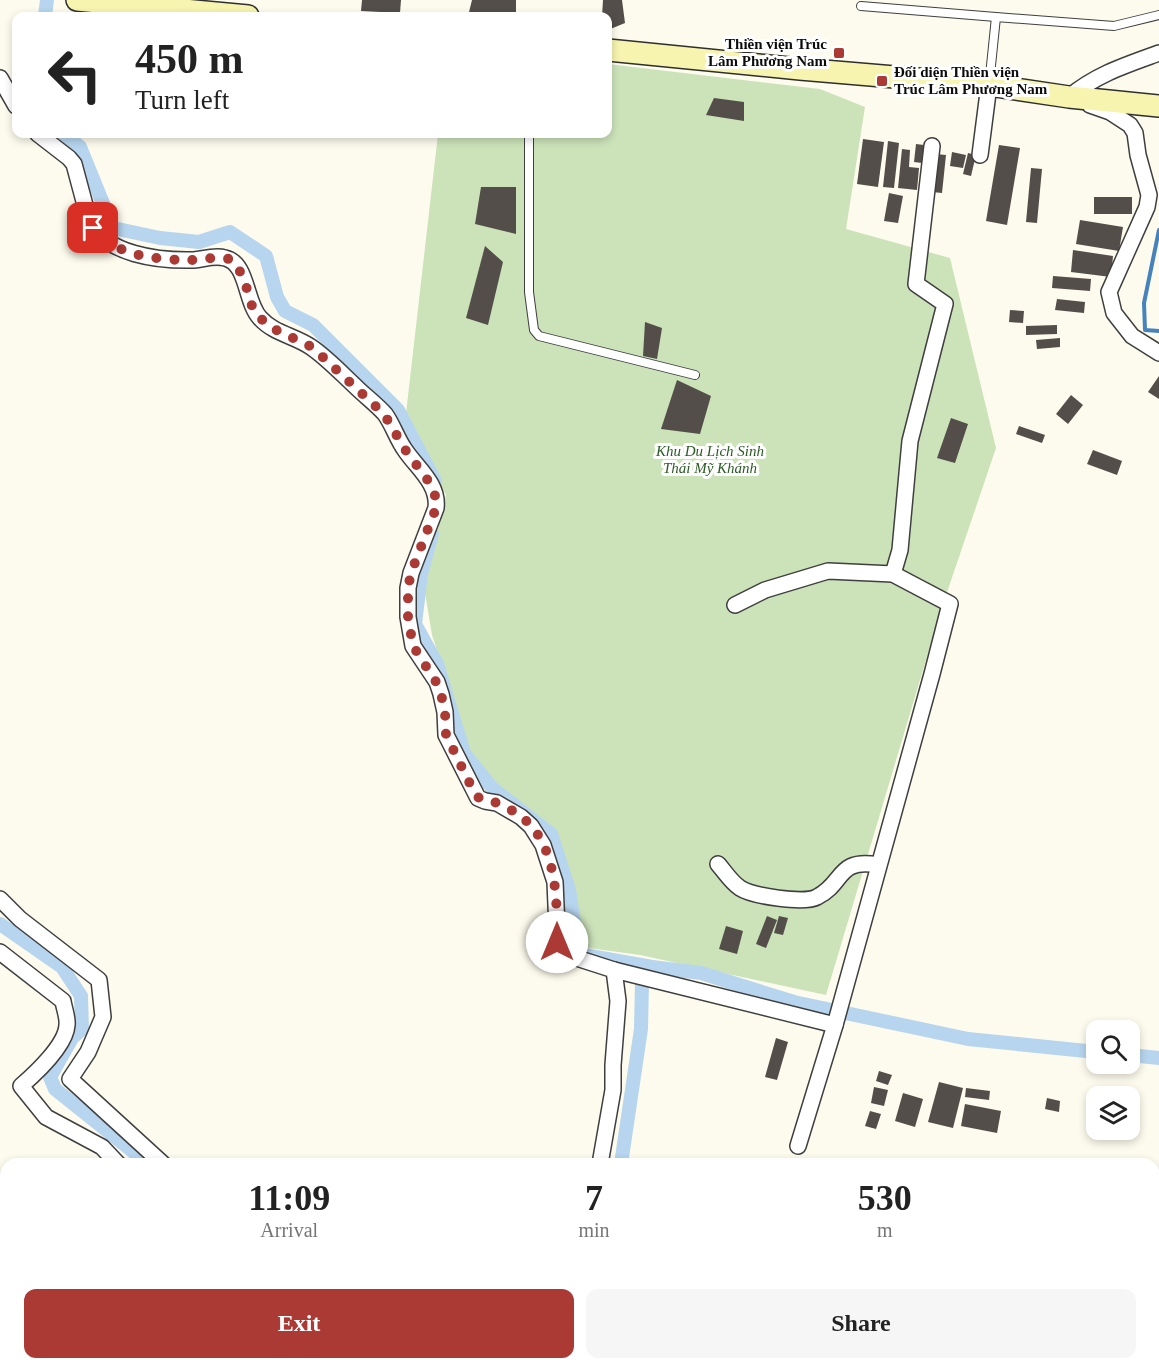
<!DOCTYPE html>
<html lang="en">
<head>
<meta charset="utf-8">
<style>
  :root { --surface:#fff; --page:#f6f6f6; --text:#222; --muted:#767676; --accent:#ab3934 }
  body { margin:0; font-family:"Times New Roman",serif; background:var(--page); color:var(--text); height:100vh; display:flex; flex-direction:column; font-size:22px; white-space:nowrap }
  * { box-sizing:border-box; margin:0 }
  p { font-size:20px; color:var(--muted) }
  .icon { flex:none; width:33px; height:33px; fill:none; stroke:currentColor; stroke-width:2; stroke-linecap:round; stroke-linejoin:round }
  .map { position:relative; flex:1; overflow:hidden }
  .drawer { position:absolute; left:0px; top:1158px; width:1160px; height:212px; display:flex; flex-direction:column; background:var(--surface); border-radius:18px 18px 0 0; box-shadow:0 3px 9px #0003 }
  .drawer>* { flex:none }
  .top-card { position:absolute; left:12px; top:12px; width:600px; height:126px; border-radius:12px; box-shadow:0 3px 9px #0003; background:#fff; color:var(--text); overflow:hidden }
  .controls { position:absolute; left:1086px; top:1020px; display:grid; gap:12px }
  .controls a { display:grid; place-items:center; width:54px; height:54px; border-radius:12px; background:var(--surface); box-shadow:0 3px 9px #0003; font-size:30px }
  .pin { position:absolute; display:grid; place-items:center; width:51px; height:51px; color:#fff; margin:-26px; border-radius:12px; box-shadow:0 3px 9px #0006 }
  .me { position:absolute; width:66px; margin:-33px; rotate:0deg; stroke-linejoin:round; filter:drop-shadow(0 0 4px #0008) }
  .turn { display:flex; align-items:center; gap:21px; height:126px; padding:0 24px; font-size:27px }
  .turn .icon { width:78px; height:78px; stroke-width:2.5 }
  .turn b { display:block; font-size:42px; line-height:51px }
  .eta { display:flex; justify-content:space-evenly; align-items:center; height:102px; text-align:center }
  .eta b { font-size:36px; font-weight:700; line-height:42px }
  .cta { display:flex; gap:12px; margin-top:auto; padding:12px 24px }
  .cta a { flex:1; height:69px; border-radius:12px; background:var(--accent); color:#fff; font-size:24px; font-weight:700; line-height:69px; text-align:center }
  .cta a+a { background:var(--page); color:var(--text) }
  .map>svg:first-child { display:block }
</style>
</head>
<body>
<div class="map">
<svg width="1159" height="1369" viewBox="0 0 1159 1369">
  <rect width="100%" height="100%" fill="#fdfbed"/>
  <polygon fill="#cce3ba" points="608,64 820,89 865,107 846,229 950,258 996,448 940,613 826,995 640,955 567,945 554,832 475,768 432,635 424,587 446,495 405,422 438,134 608,134"/>
  <polygon fill="#b7d5ee" stroke="#4683bd" stroke-width="1.5" points="453,1364 640,1364 613,1369 482,1369"/>
  <g fill="none" stroke-linecap="round" stroke-linejoin="round">
    <polyline stroke="#4683bd" stroke-width="4" points="1159,230 1144,303 1145,330 1159,331"/>
    <g stroke="#b7d5ee" stroke-width="14">
      <polyline points="45,16 47,0"/>
      <polyline points="64,134 80,147 113,228 160,238 199,242 230,232 266,256 277,297 285,311 313,325 398,410 435,481"/>
      <polyline points="432,534 421,574 415,624 437,664 464,753 492,788 551,834 569,890 579,954 652,967"/>
      <polyline points="0,924 62,967 81,996 82,1029 72,1038 50,1077 55,1089 135,1153 145,1164"/>
      <polyline points="1130,1055 1159,1058"/>
      <polyline points="621,1164 641,1029 642,983 652,967 701,973 794,1002 968,1039 1096,1052"/>
    </g>
  </g>
  <g fill="#534e49">
    <polygon points="362,0 401,0 400,13 361,11"/>
    <polygon points="472,0 516,0 516,16 468,16"/>
    <polygon points="603,0 622,0 625,23 608,30 608,16 602,16"/>
    <polygon points="714,98 744,102 744,121 706,115"/>
    <polygon points="863,139 884,142 878,187 857,184"/>
    <polygon points="888,141 899,143 894,188 883,187"/>
    <polygon points="916,144 924,145 922,163 914,162"/>
    <polygon points="999,145 1020,148 1007,225 986,221"/>
    <polygon points="902,149 910,150 909,167 919,168 917,190 898,188"/>
    <polygon points="952,152 966,155 963,168 950,166"/>
    <polygon points="968,153 976,155 971,176 963,174"/>
    <polygon points="936,154 946,155 942,193 932,192"/>
    <polygon points="1031,168 1042,169 1037,223 1026,222"/>
    <polygon points="481,187 516,187 516,234 475,224"/>
    <polygon points="889,193 903,196 898,223 884,221"/>
    <rect x="1094" y="197" width="38" height="17"/>
    <polygon points="1080,220 1123,227 1119,251 1076,244"/>
    <polygon points="485,246 503,262 488,325 466,318"/>
    <polygon points="1073,250 1113,256 1111,277 1071,272"/>
    <polygon points="1053,276 1091,279 1090,291 1052,288"/>
    <polygon points="1057,299 1085,302 1084,313 1055,310"/>
    <polygon points="1010,310 1024,311 1023,323 1009,322"/>
    <polygon points="645,322 662,328 657,359 643,356"/>
    <polygon points="1057,325 1057,334 1026,335 1026,326"/>
    <polygon points="1060,338 1060,347 1037,349 1036,340"/>
    <polygon points="1159,376 1159,399 1148,392"/>
    <polygon points="677,380 711,396 700,434 661,429"/>
    <polygon points="1071,395 1083,405 1068,424 1056,414"/>
    <polygon points="951,418 968,424 955,463 937,458"/>
    <polygon points="1019,426 1045,435 1042,443 1016,434"/>
    <polygon points="1093,450 1122,461 1117,475 1087,464"/>
    <polygon points="767,916 777,920 766,948 756,944"/>
    <polygon points="779,916 788,918 783,935 774,933"/>
    <polygon points="726,926 743,931 737,954 719,949"/>
    <polygon points="776,1038 788,1042 777,1080 765,1077"/>
    <polygon points="879,1071 892,1075 888,1085 876,1081"/>
    <polygon points="939,1082 963,1088 953,1128 928,1122"/>
    <polygon points="874,1087 888,1090 884,1106 871,1103"/>
    <polygon points="966,1088 990,1091 989,1100 965,1097"/>
    <polygon points="903,1093 923,1099 915,1127 895,1121"/>
    <polygon points="1047,1098 1060,1101 1059,1112 1045,1109"/>
    <polygon points="965,1104 1001,1111 997,1133 961,1126"/>
    <polygon points="870,1111 881,1114 876,1129 865,1126"/>
  </g>
  <g fill="none" stroke-linecap="round" stroke-linejoin="round">
    <g stroke="#3f3f3f" stroke-width="10">
      <g id="lane">
        <polyline points="861,6 996,17"/>
        <polyline points="989,85 996,17 1114,26 1159,15"/>
        <polyline points="529,134 529,292 534,330 539,336 695,375"/>
      </g>
    </g>
    <g stroke="#3f3f3f" stroke-width="18">
      <g id="street">
        <polyline points="0,78 16,106"/>
        <path d="M1069,97c28,-23 57,-32 90,-44"/>
        <polyline points="1090,105 1110,112 1130,125 1135,133 1138,155 1149,195 1147,207 1109,292 1114,313 1132,336 1159,353"/>
        <path d="M38,134l31,24 5,6 15,56c16,35 70,41 105,40 10,-1 21,-5 31,-2 23,5 20,44 35,60 13,15 35,18 51,29 16,11 30,26 44,39 10,10 21,18 30,28 8,11 12,25 20,36 12,18 34,34 31,58l-25,65 -3,15v29l5,29 24,36 4,12 4,18 1,23 32,63 7,3 12,2 24,14 10,9 12,19 12,37 3,70 56,18 4,31 -5,64v25l-13,74"/>
        <polyline points="980,155 989,85"/>
        <polyline points="893,574 900,550 910,441 945,304 916,284 932,146"/>
        <polyline points="735,605 765,590 828,571 893,574 950,604 932,674 835,1025 798,1146"/>
        <path d="M718,864c7,8 13,18 22,24 12,8 64,16 77,9 28,-14 19,-39 61,-32"/>
        <polyline points="0,899 20,919 99,980 103,1017 88,1052 70,1079 163,1164"/>
        <path d="M0,952l63,49c1,7 5,17 4,24 -1,20 -31,48 -46,61l25,31 56,30 16,17"/>
        <polyline points="614,970 835,1025"/>
        <polyline points="420,1364 439,1369"/>
        <polyline points="709,1364 716,1367 717,1369"/>
        <polyline points="777,1364 777,1369"/>
        <polyline points="125,1369 131,1364"/>
        <polyline points="227,1369 229,1364"/>
        <polyline points="674,1369 692,1364"/>
      </g>
    </g>
    <g stroke="#2e2e2e" stroke-width="24">
      <g id="secondary">
        <polyline points="77,0 248,16"/>
        <polyline points="608,50 800,69 989,85 1069,97 1159,106"/>
      </g>
    </g>
    <use href="#lane" stroke="#fff" stroke-width="8"/>
    <use href="#street" stroke="#fff" stroke-width="15"/>
    <use href="#secondary" stroke="#f6f4af" stroke-width="21"/>
  </g>
  <g fill="none" stroke-linecap="round" stroke-linejoin="round">
    <path stroke="#ab3934" stroke-width="10" stroke-dasharray="0 18" d="M93,228c21,28 64,32 98,32 14,0 27,-5 41,0l11,16 9,30 8,12 12,10 40,19 72,67 22,37 26,35 4,13v9l-25,65 -3,15v29l5,29 23,36 5,12 4,18 1,23 29,59c7,9 15,6 25,10 6,2 11,6 16,9 42,27 41,86 41,129"/>
  </g>
  <g fill="#ab3934" stroke="#fff" stroke-width="2">
    <rect x="833" y="47" width="12" height="12" rx="3"/>
    <rect x="876" y="75" width="12" height="12" rx="3"/>
  </g>
  <g text-anchor="middle" dominant-baseline="central" stroke-width="6" stroke-linejoin="round" paint-order="stroke">
    <g font-size="15" font-weight="bold" fill="#0c0c0c" stroke="#fff" text-anchor="end">
      <text x="827" y="44">Thiền viện Trúc<tspan x="827" dy="17">Lâm Phương Nam</tspan></text>
      <text x="894" y="72" text-anchor="start">Đối diện Thiền viện<tspan x="894" dy="17">Trúc Lâm Phương Nam</tspan></text>
    </g>
    <g font-size="15" font-style="italic" fill="#2b5b24" stroke="#fff">
      <text x="710" y="451">Khu Du Lịch Sinh<tspan x="710" dy="17">Thái Mỹ Khánh</tspan></text>
    </g>
  </g>
</svg>
<div class="controls">
<a><svg class="icon" aria-label="search" viewBox="0 0 24 24"><circle cx="10" cy="10" r="6"/><path d="M15 15l6 6"/></svg></a>
<a><svg class="icon" aria-label="layers" viewBox="0 0 24 24"><path d="M12 4l9 5-9 5-9-5zM3 14l9 5 9-5"/></svg></a>
</div>
<div class="pin" style="left:93px;top:228px;background:#d93025"><svg class="icon" aria-label="arrive" viewBox="0 0 24 24"><path d="M6 21V4h12l-3 4 3 4H6"/></svg></div>
<svg class="me" style="left:557px;top:942px" viewBox="-20 -20 40 40"><circle r="19" fill="#fff"/><path d="M0-13L10 11 0 6-10 11z" fill="#ab3934"/></svg>
<div class="top-card">
<div class="turn"><svg class="icon" aria-label="left" viewBox="0 0 24 24"><path d="M17 20v-9H6M10 6l-5 5 5 5"/></svg><div><b>450 m</b>Turn left</div></div>
</div>
<section class="drawer">
<div class="eta">
<div><b>11:09</b><p>Arrival</p></div>
<div><b>7</b><p>min</p></div>
<div><b>530</b><p>m</p></div>
</div>
<div class="cta"><a>Exit</a><a>Share</a></div>
</section>
</div>
</body>
</html>
